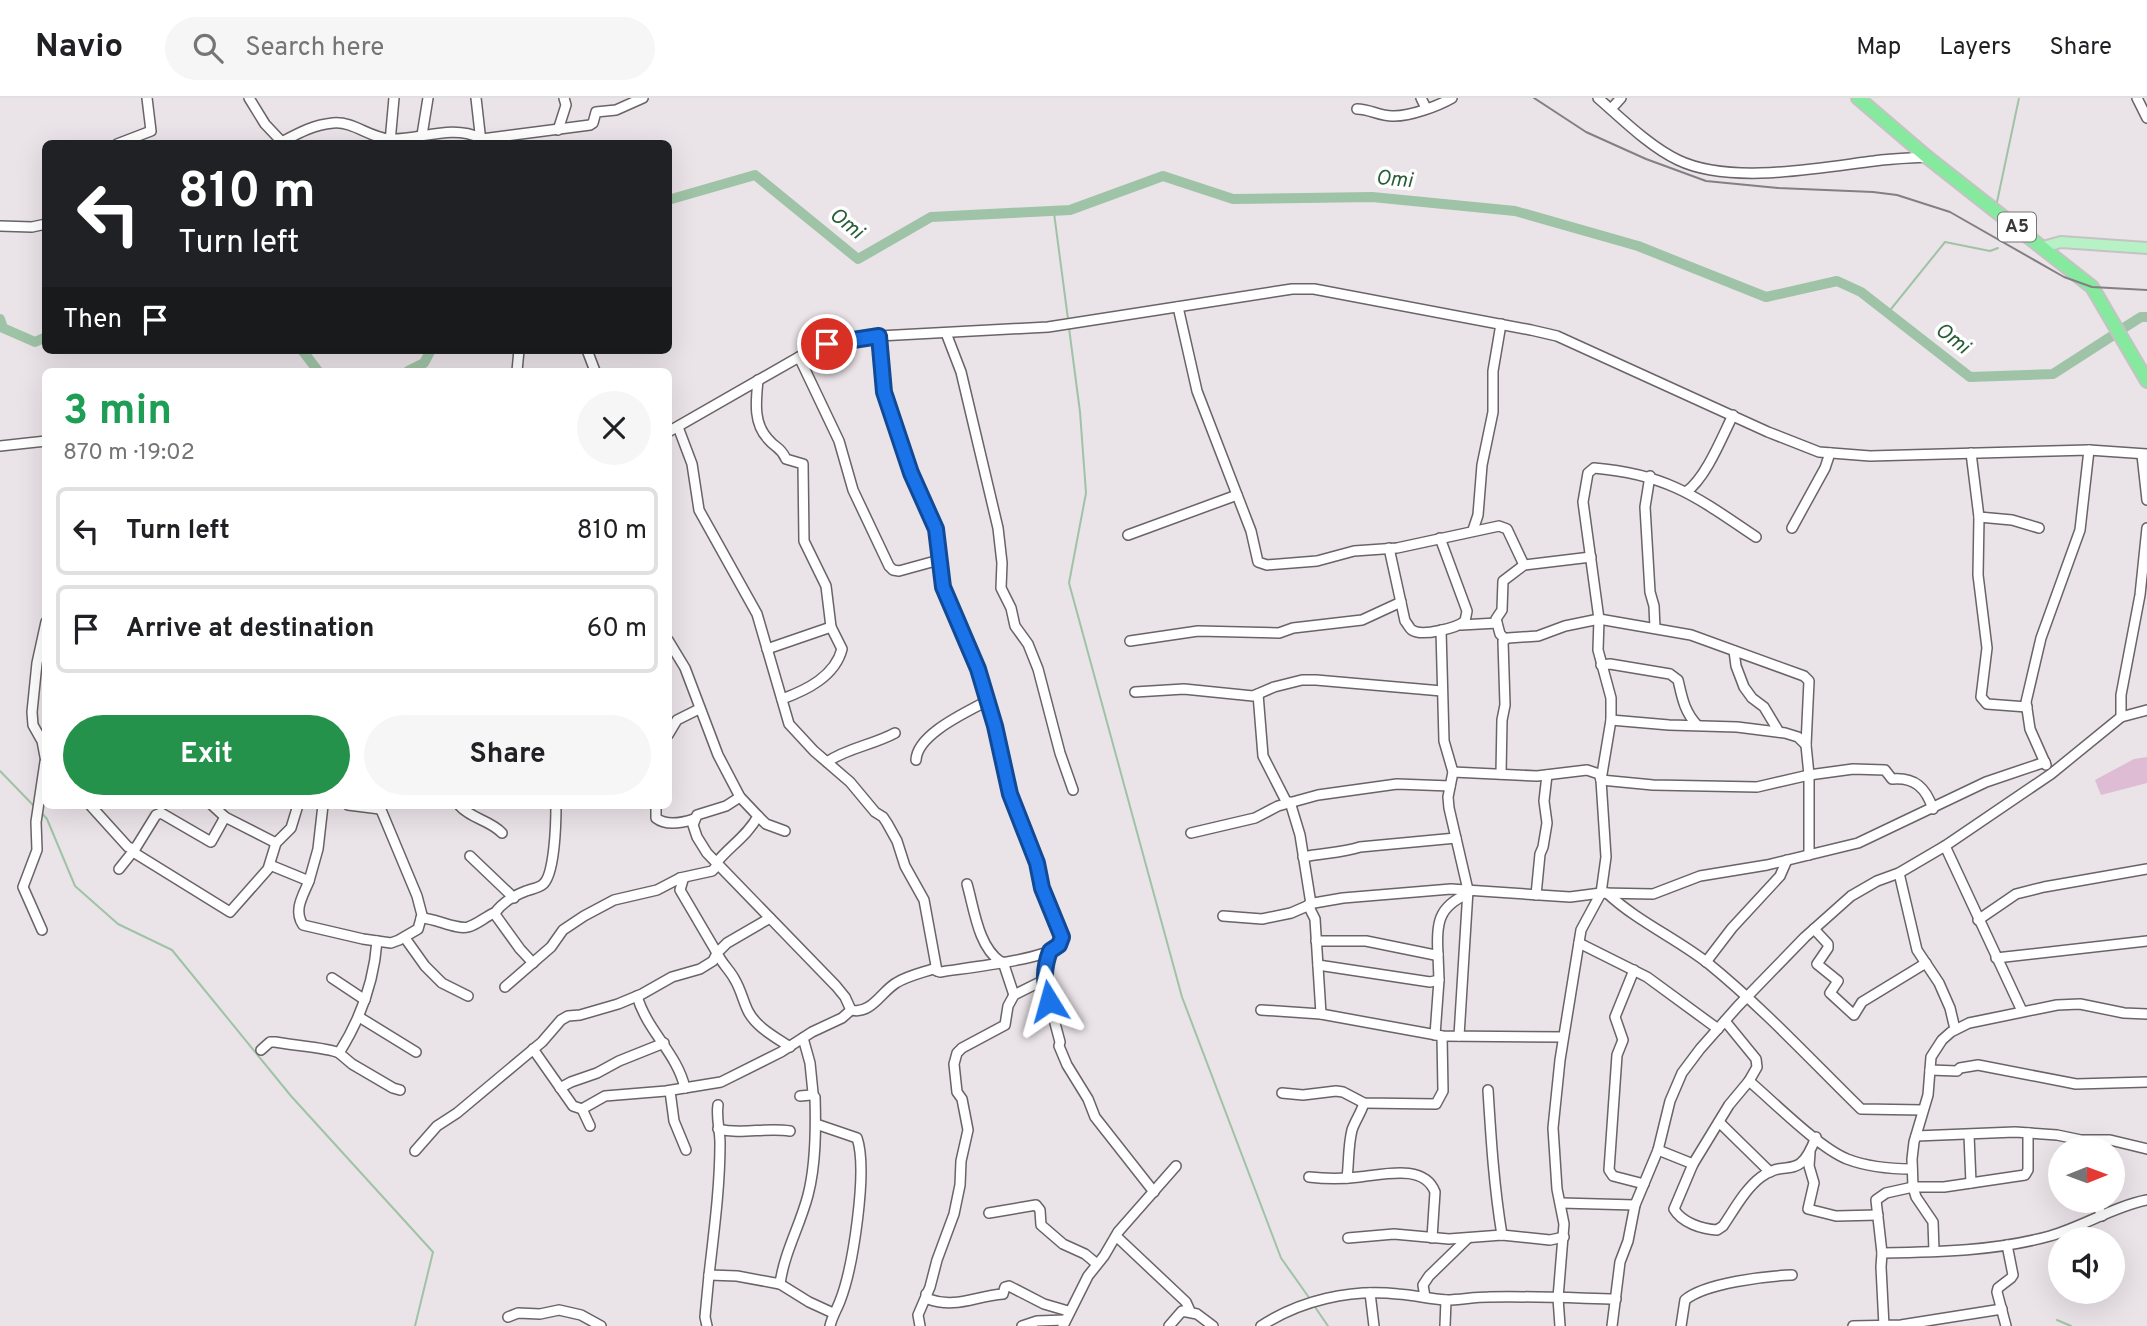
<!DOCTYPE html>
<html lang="en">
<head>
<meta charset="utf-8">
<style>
  :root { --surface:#fff; --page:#f6f6f6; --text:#202124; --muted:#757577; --line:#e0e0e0; --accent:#24924b }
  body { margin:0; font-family:Overpass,sans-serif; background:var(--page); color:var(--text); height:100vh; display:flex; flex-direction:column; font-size:26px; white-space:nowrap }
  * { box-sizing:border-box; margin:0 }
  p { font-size:23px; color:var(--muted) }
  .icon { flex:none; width:38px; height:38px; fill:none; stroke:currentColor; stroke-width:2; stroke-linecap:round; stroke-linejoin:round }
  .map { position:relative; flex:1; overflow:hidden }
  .drawer { position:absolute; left:42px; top:270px; width:630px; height:441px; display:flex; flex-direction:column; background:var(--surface); border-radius:10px; box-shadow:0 7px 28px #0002 }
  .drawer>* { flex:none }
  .hud { position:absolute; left:42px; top:42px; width:630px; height:214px; border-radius:10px; box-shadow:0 7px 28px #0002; background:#202124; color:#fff; overflow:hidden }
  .needle { width:46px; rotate:89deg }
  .buttons { position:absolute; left:2048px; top:1038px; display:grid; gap:14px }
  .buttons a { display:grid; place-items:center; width:77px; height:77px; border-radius:50%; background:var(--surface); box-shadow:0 7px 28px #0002; font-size:35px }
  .pin { position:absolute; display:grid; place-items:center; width:60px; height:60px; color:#fff; margin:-30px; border:4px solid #fff; border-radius:50%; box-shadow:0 2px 7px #0007 }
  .me { position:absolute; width:77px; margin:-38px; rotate:352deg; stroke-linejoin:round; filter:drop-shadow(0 0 5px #0008) }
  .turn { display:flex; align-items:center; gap:24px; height:147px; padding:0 21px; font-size:32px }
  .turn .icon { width:91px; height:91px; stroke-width:2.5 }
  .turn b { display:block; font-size:49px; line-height:60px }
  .then { display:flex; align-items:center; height:66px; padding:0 21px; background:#0003; gap:14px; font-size:26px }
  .round { display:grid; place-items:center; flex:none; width:74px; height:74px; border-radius:37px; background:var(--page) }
  .summary { display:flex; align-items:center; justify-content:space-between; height:119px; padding:0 21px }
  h1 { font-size:42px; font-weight:700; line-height:52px; color:#1e9e55 }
  .cta { display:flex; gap:14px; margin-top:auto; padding:14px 21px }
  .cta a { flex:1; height:80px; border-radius:42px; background:var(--accent); color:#fff; font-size:28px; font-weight:700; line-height:80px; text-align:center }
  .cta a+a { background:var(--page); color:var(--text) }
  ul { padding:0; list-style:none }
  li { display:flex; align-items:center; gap:21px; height:88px; margin:0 14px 10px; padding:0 7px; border:4px solid var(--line); border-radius:10px }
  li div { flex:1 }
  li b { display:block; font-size:26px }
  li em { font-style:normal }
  header { display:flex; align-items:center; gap:42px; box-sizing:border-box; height:98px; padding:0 35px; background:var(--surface); border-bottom:2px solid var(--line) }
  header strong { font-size:33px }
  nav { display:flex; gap:38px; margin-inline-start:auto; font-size:24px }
  .search { width:490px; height:63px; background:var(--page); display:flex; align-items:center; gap:18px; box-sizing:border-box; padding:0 24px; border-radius:38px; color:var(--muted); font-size:26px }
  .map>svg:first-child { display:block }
</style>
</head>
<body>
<header>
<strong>Navio</strong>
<div class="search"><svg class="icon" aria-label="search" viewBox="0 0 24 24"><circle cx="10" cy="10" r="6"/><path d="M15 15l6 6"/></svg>Search here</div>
<nav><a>Map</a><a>Layers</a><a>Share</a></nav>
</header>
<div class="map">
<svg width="2147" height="1228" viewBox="0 0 2147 1228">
  <rect width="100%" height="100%" fill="#eae3e8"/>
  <polygon fill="#ddbcd4" points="2147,659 2147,685 2101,697 2095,682 2134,661"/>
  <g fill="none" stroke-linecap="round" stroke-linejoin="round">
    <g stroke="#9fc3a6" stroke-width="2">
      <polyline points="1997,104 2019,0"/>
      <polyline points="1054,115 1068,221"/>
      <polyline points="1887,216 1945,144 1990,153 1998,150"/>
      <polyline points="1069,230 1080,314 1086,395 1069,485 1182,899 1281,1160 1310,1201"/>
      <polyline points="0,673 34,708"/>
      <polyline points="41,714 47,721 75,788 118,826 172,852 291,998 433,1154 415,1228"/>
      <polyline points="1315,1209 1328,1228"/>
      <polyline points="2057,1222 2071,1228"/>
    </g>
    <g stroke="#9fc3a6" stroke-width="10">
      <polyline points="668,102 755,77 858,161 931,119 1070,112 1163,78 1233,101 1372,99 1515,113 1638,148 1766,199 1837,183 1861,194 1970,279 2053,276 2112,238"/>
      <polyline points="0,221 3,230 35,244 46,239"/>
      <polyline points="2122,231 2141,219 2147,219"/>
      <polyline points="302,252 318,273"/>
      <polyline points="408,273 424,265 431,252"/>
    </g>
    <g stroke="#6a6368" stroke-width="12">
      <g id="minor">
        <polyline points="249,0 265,26 282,44"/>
        <polyline points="476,0 481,44"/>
        <polyline points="1421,0 1426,10"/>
        <path d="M1598,0c23,20 52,49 80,62 52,25 140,8 196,1 18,-3 36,-3 53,-4"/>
        <polyline points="2137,0 2147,20"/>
        <path d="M1357,11c13,0 24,8 37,7 17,0 44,-10 58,-18"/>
        <polyline points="1611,11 1621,0"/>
        <polyline points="558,32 566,7 564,0"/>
        <polyline points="422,37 428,0"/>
        <polyline points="482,41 590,27 593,25 596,14 616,12 643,0"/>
        <polyline points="390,44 394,0"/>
        <polyline points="117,46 151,33 147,0"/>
        <path d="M278,46c19,-10 34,-19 55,-21 21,-2 36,15 57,16 30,1 62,-15 90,-1"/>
        <polyline points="0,128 32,129 46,126"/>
        <polyline points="1178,209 1197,293 1251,433 1258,464 1267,467 1317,463 1354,453 1397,450 1499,428 1507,431 1524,467 1591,459"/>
        <polyline points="946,235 961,274 998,430 1002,465 1001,490 1011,510 1015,528 1028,546 1038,571 1060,655 1073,692"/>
        <polyline points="587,252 595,273"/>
        <polyline points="799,259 839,343 853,392 889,468 893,472 899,473 939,462"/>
        <polyline points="517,273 519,252"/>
        <path d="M758,282c-2,21 -5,43 10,59 8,10 12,7 18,20l17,5 1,77 22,45 5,41 11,22c-7,27 -35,41 -60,50"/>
        <polyline points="678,329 692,366 699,412 757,516 789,626 814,653 850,684 875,714 883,719 887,725 897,743 905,768 924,802 937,873"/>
        <polyline points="668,334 799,259 838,243 879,238 1048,229 1292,191 1314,191 1531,232 1557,238 1768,334 1819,354 1870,358 2089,352 2147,356"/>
        <polyline points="0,348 46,343"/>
        <polyline points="1971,355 1979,419 1978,477 1987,550 1981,599 1987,606 2027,609"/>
        <polyline points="2142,357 2147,402"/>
        <polyline points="1650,378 1645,409 1650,494 1654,508 1655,530"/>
        <path d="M1686,394c20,-14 36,-55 47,-77"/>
        <polyline points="1979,419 2012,422 2039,430"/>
        <polyline points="1792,430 1825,370 1830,355"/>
        <polyline points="1473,432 1478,417 1482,367 1493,314 1493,273 1501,226"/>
        <polyline points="1128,437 1237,397"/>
        <path d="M1389,450l16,73c2,2 5,8 7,9 10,7 45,-2 53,-9l2,-10 -27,-73"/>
        <polyline points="46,524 37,565 32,614 33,627 42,643 46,664"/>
        <polyline points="1461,527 1497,525"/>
        <polyline points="1441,532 1444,643 1453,674 1448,699 1449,710 1468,792 1459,938"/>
        <polyline points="1505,541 1500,536 1496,521 1502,512 1503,483 1524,467"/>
        <path d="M668,542l17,28 33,87 22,42 18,19c-10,19 -28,30 -42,47"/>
        <polyline points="1130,543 1198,533 1279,535 1293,530 1362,522 1401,504"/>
        <polyline points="767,551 831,529"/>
        <polyline points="1734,553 1736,568 1744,589 1752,600 1764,609 1779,634"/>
        <path d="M1601,567l9,-1 60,10 8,6c4,17 6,31 19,45"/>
        <polyline points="1135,594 1184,591 1253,598 1274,589 1302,582 1316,582 1442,593"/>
        <polyline points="1258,596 1263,658 1287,705"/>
        <polyline points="2121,619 2121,597 2140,497 2147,430"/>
        <polyline points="1611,622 1669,627 1737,629 1785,635 1798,639 1806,647"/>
        <polyline points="668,637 677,622 699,611"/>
        <path d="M916,662c1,-26 51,-48 71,-59"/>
        <path d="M827,664c20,-14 46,-17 68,-29"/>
        <polyline points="2046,667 2030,631 2026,604 2041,540 2080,432 2089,352"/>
        <path d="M1453,674l84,4 50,-6 12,4 2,6 52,5 104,2 52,-12 44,-6 32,1 7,9c23,-2 34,9 41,30"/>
        <polyline points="1501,676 1502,622 1505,607 1503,543 1508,540 1538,538 1565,528 1599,521 1691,537 1804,578 1809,583 1806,647 1809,677 1809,757"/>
        <path d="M740,699l-14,9 -29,9 -4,10 4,12 10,16 129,133 9,11 6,13c20,5 30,-18 45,-27 11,-7 25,-10 37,-14l7,3c25,-4 101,-12 117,-25 5,-4 4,-5 5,-10l-20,-49 -5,-25 -27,-69 -15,-68 -17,-57 -35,-82 -7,-58 -25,-56 -27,-81 -5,-56"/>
        <polyline points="1290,704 1300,737 1311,806"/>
        <polyline points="90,707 128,749 135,751 156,717 161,715 211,744 225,719 276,745"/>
        <polyline points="212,707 225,719"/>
        <polyline points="348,707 380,711"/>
        <path d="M459,707c12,14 31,15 43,28"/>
        <path d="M656,707v13c10,8 26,5 38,1"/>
        <polyline points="758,718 766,726 785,733"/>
        <polyline points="1191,735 1255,720 1278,708 1318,697 1397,686 1450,688"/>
        <polyline points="1945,748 2022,913"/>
        <polyline points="133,754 230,814 268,771 276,745 291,730 298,707"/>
        <polyline points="470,758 514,800"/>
        <path d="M1303,759c19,-4 39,-4 57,-10l96,-9"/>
        <path d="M270,767l39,16c-6,15 -16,29 -6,44l60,14 28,4 8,-3 19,-11 4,-14 -5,-19 -38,-91"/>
        <polyline points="119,771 135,751"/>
        <polyline points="1899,775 1917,852 1939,885 1950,910 1955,931"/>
        <polyline points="309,783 318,751 323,707"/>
        <path d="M967,786c7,24 11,63 34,78"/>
        <path d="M1607,795c31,29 69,45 102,71 55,45 102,96 152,145l62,1"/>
        <polyline points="1536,797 1540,756 1543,749 1547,725 1544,703 1547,677"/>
        <polyline points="1308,807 1315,821 1321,916"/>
        <path d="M495,815c7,-10 20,-18 31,-22 5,-2 12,-3 16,-6 13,-8 14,-64 14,-80"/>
        <polyline points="1223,818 1262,821 1291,815 1314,805 1343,800 1451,791 1570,799 1601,795 1653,796 1700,778 1767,767 1858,745 1986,684 2045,664"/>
        <path d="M421,820c14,0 35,12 47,9 10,-3 17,-10 26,-14l26,36 13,14"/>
        <path d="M770,820l-43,25 -10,10c5,11 13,17 18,27 6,10 8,21 13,31 8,16 27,26 42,36"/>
        <polyline points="1978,822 2016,796 2044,789 2147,771"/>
        <polyline points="1814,831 1828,846 1828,850 1817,866 1838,883 1830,895 1854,917 1862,904 1926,865"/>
        <polyline points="42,832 23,789 37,752 36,724 45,664"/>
        <polyline points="405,840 425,868 442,885 468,898"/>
        <path d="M377,843c-3,41 -16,77 -38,112l13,11 41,24 7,2"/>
        <path d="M1316,843h50l69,14 3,-1c-2,-30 0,-48 30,-60"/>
        <polyline points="1579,845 1647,879 1718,931"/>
        <polyline points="1996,860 2147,843"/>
        <polyline points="1003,864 1014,897"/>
        <polyline points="1706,864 1732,830 1780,778 1787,762"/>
        <polyline points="1318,867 1430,884 1439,882"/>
        <polyline points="1634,872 1615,919 1623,942 1617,957 1609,1072 1613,1078 1644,1086"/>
        <polyline points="332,880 365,902"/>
        <polyline points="1043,880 1060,944 1059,948 1067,967 1088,1001 1095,1019 1154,1094"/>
        <polyline points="505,889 551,849 563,832 584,818 614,802 657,792 680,780 712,773 718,767"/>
        <path d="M637,898c10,35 40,57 48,92"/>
        <polyline points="1261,912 1321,916 1442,938 1563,939"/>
        <polyline points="359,919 416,954"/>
        <path d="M1725,923l31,38 1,8 -8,14 -20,24 -36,59 -19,45c8,14 28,20 43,21l6,-4c11,-16 22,-37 38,-49 27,-20 37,7 55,-40"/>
        <polyline points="1435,937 1439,882 1438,856"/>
        <polyline points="533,951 573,1008 582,1011"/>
        <path d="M261,952l9,-8h5c15,3 56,6 64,11"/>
        <polyline points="1930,972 1957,973 1960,970 1978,967 2076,986 2147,984"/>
        <path d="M1749,983c26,22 69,66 98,78 21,8 42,10 65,10"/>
        <polyline points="560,990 571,984 597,975 619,963 664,945"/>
        <path d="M1488,992c3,49 6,97 14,145"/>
        <polyline points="670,993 674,1023 686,1052"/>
        <polyline points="1282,995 1303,997 1336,993 1343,994 1364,1005 1436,1006 1443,993 1442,938"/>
        <polyline points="800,998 811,997 813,995 810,965 803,940"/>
        <path d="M718,1007c-2,13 2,25 2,38 0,44 -6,88 -11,132l28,1 43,8c4,-31 20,-58 28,-89 8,-31 8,-66 7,-98"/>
        <polyline points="1719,1024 1770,1074"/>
        <path d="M816,1026l41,14c11,32 -4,130 -17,163 -3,8 -8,16 -10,25"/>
        <polyline points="590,1028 582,1011 605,998 666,993 721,984 781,954 812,934 842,920 851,912"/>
        <path d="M718,1031c23,6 48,-2 72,2"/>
        <polyline points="1969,1037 1971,1085"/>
        <polyline points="1916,1038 2015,1034 2057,1037 2081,1042 2110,1042 2147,1051"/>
        <polyline points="1658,1052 1693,1066"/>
        <polyline points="415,1053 437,1028 457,1015 542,944 561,922 568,918 580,917 618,906 642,896 672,879 700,871 713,863 717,855 680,792 683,782 680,780"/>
        <polyline points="1810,1055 1809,1068 1814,1085 1808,1111 1836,1118 1878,1117"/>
        <path d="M1309,1079c17,2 34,2 50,0 23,-2 65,-14 76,15l-3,46"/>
        <path d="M1347,1080c2,-16 1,-32 5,-48 3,-9 9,-17 12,-27"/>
        <polyline points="2095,1102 2102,1118"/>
        <polyline points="1561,1105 1635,1107"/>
        <polyline points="989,1115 1036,1107 1040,1112 1041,1127 1063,1146 1085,1156 1097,1166"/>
        <polyline points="1116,1138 1186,1204 1190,1213"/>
        <polyline points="1348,1140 1394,1136 1449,1141 1502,1137 1550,1142 1564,1139"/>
        <polyline points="1934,1153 1933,1124 1916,1099 1913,1089 1912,1061 1914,1044 1928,997 1931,959 1942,942 1951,934 1969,925 2057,907 2080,906 2124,915 2147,916"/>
        <path d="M1882,1155c56,-1 114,-2 168,-17 32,-9 65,-30 97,-36"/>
        <polyline points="780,1186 809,1204 833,1215"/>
        <polyline points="1370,1195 1374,1228"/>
        <path d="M926,1196l2,5c28,10 47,-3 75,-5l2,-7 4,-1 35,18 24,7"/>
        <polyline points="1425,1199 1423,1187 1429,1178 1467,1141"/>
        <polyline points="508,1219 518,1215 540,1216 559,1212 581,1217 601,1228"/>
        <polyline points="707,1228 705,1219 709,1177"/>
        <polyline points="920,1228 918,1217 930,1189 937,1162 954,1116 960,1087 961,1063 968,1032 962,1001 957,994 954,966 957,955 962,950 1005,927 1008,908 1014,897 1042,883 1050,853"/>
        <polyline points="1022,1228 1037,1223 1065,1222"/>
        <polyline points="1063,1228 1088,1178 1104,1158 1118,1134 1176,1068"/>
        <polyline points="1169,1228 1182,1213 1197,1216 1213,1228"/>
        <path d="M1261,1228c40,-26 89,-37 137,-32 16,1 32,5 48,6 14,0 28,-3 42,-3 43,-1 86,1 128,2"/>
        <polyline points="1445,1228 1446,1202"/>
        <path d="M1560,1228l-2,-28 6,-74 -7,-35 -4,-61 7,-68 21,-130 20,-37 5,-36 -5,-77 10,-60v-22l-13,-48 1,-31 -16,-117 5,-29 6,-5c73,6 103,29 162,69"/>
        <polyline points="1612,1228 1620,1164 1628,1143 1635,1107 1658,1052 1670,1003 1682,975 1700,951 1738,908 1805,839 1851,798 1877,783 1899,775 1945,748 2051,676 2121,619 2147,612"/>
        <path d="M1681,1228l4,-26c20,-17 81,-24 107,-25"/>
        <polyline points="1853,1228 1901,1227 2002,1211"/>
        <polyline points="1884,1228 1881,1169 1882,1155 1876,1102 1886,1095 1913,1089 1944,1089 2025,1077 2028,1072 2028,1035"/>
        <polyline points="2006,1228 1997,1194 1998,1190 2011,1180 2013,1177 2007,1147"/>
      </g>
    </g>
    <g stroke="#c4c3c4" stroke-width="14">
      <polyline id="major" points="2043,149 2061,144 2147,150"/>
    </g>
    <g stroke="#c4c3c4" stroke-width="16">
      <polyline id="highway" points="1858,0 1927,59 2092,189 2147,283"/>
    </g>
    <use href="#minor" stroke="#fff" stroke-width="9"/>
    <use href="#major" stroke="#b6f2c5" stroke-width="10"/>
    <use href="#highway" stroke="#85e99e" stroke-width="12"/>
    <polyline stroke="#837f82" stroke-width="2" points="1534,0 1586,34 1646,61 1706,83 1778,90 1873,94 1897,97 1950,114 2064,179 2092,189 2147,192"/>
  </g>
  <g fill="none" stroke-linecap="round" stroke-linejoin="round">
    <g stroke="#114b97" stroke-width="18">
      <path id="route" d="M827,246l52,-8 5,56 27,81 25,56 7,58 35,82 17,57 15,68 27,69 5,25 20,49 -3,8 -9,6c-7,19 -6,30 -1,50"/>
    </g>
    <use href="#route" stroke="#1a73e8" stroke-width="12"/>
  </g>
  <g text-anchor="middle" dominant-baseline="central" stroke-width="7" stroke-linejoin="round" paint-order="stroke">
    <rect fill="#fff" stroke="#767475" stroke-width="2" x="1998" y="114.5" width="38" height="29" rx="5"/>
    <g font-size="18" font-weight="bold" fill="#3b383a">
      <text x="2017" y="129">A5</text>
    </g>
    <g font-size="21" font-style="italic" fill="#275e37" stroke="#fff">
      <text transform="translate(1394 82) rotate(5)">Omi</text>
      <text transform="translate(846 126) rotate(39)">Omi</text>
      <text transform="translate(1952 241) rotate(38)">Omi</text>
    </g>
  </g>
</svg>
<div class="buttons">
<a><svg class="needle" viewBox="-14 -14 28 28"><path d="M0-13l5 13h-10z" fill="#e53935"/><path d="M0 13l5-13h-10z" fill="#757577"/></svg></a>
<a><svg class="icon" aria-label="sound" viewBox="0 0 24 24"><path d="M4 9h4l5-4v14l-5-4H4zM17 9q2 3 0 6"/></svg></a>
</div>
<div class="pin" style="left:827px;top:246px;background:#d93025"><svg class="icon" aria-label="arrive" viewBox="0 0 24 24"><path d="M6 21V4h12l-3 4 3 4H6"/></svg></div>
<svg class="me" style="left:1049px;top:903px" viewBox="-20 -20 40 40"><path d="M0-17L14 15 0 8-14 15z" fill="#1a73e8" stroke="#fff" stroke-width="4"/></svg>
<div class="hud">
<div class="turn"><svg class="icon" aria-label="left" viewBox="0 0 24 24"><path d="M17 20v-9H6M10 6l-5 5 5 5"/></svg><div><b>810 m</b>Turn left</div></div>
<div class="then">Then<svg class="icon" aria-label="arrive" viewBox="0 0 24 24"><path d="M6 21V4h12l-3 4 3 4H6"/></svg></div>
</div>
<section class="drawer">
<div class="summary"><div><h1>3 min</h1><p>870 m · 19:02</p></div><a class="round"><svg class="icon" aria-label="close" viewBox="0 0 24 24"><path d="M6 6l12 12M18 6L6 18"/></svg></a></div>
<ul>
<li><svg class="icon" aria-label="left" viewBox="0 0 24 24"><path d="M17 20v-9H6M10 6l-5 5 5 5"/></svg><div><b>Turn left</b></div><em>810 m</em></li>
<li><svg class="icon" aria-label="arrive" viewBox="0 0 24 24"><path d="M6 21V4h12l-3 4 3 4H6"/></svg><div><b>Arrive at destination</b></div><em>60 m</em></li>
</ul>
<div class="cta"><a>Exit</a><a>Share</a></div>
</section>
</div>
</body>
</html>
